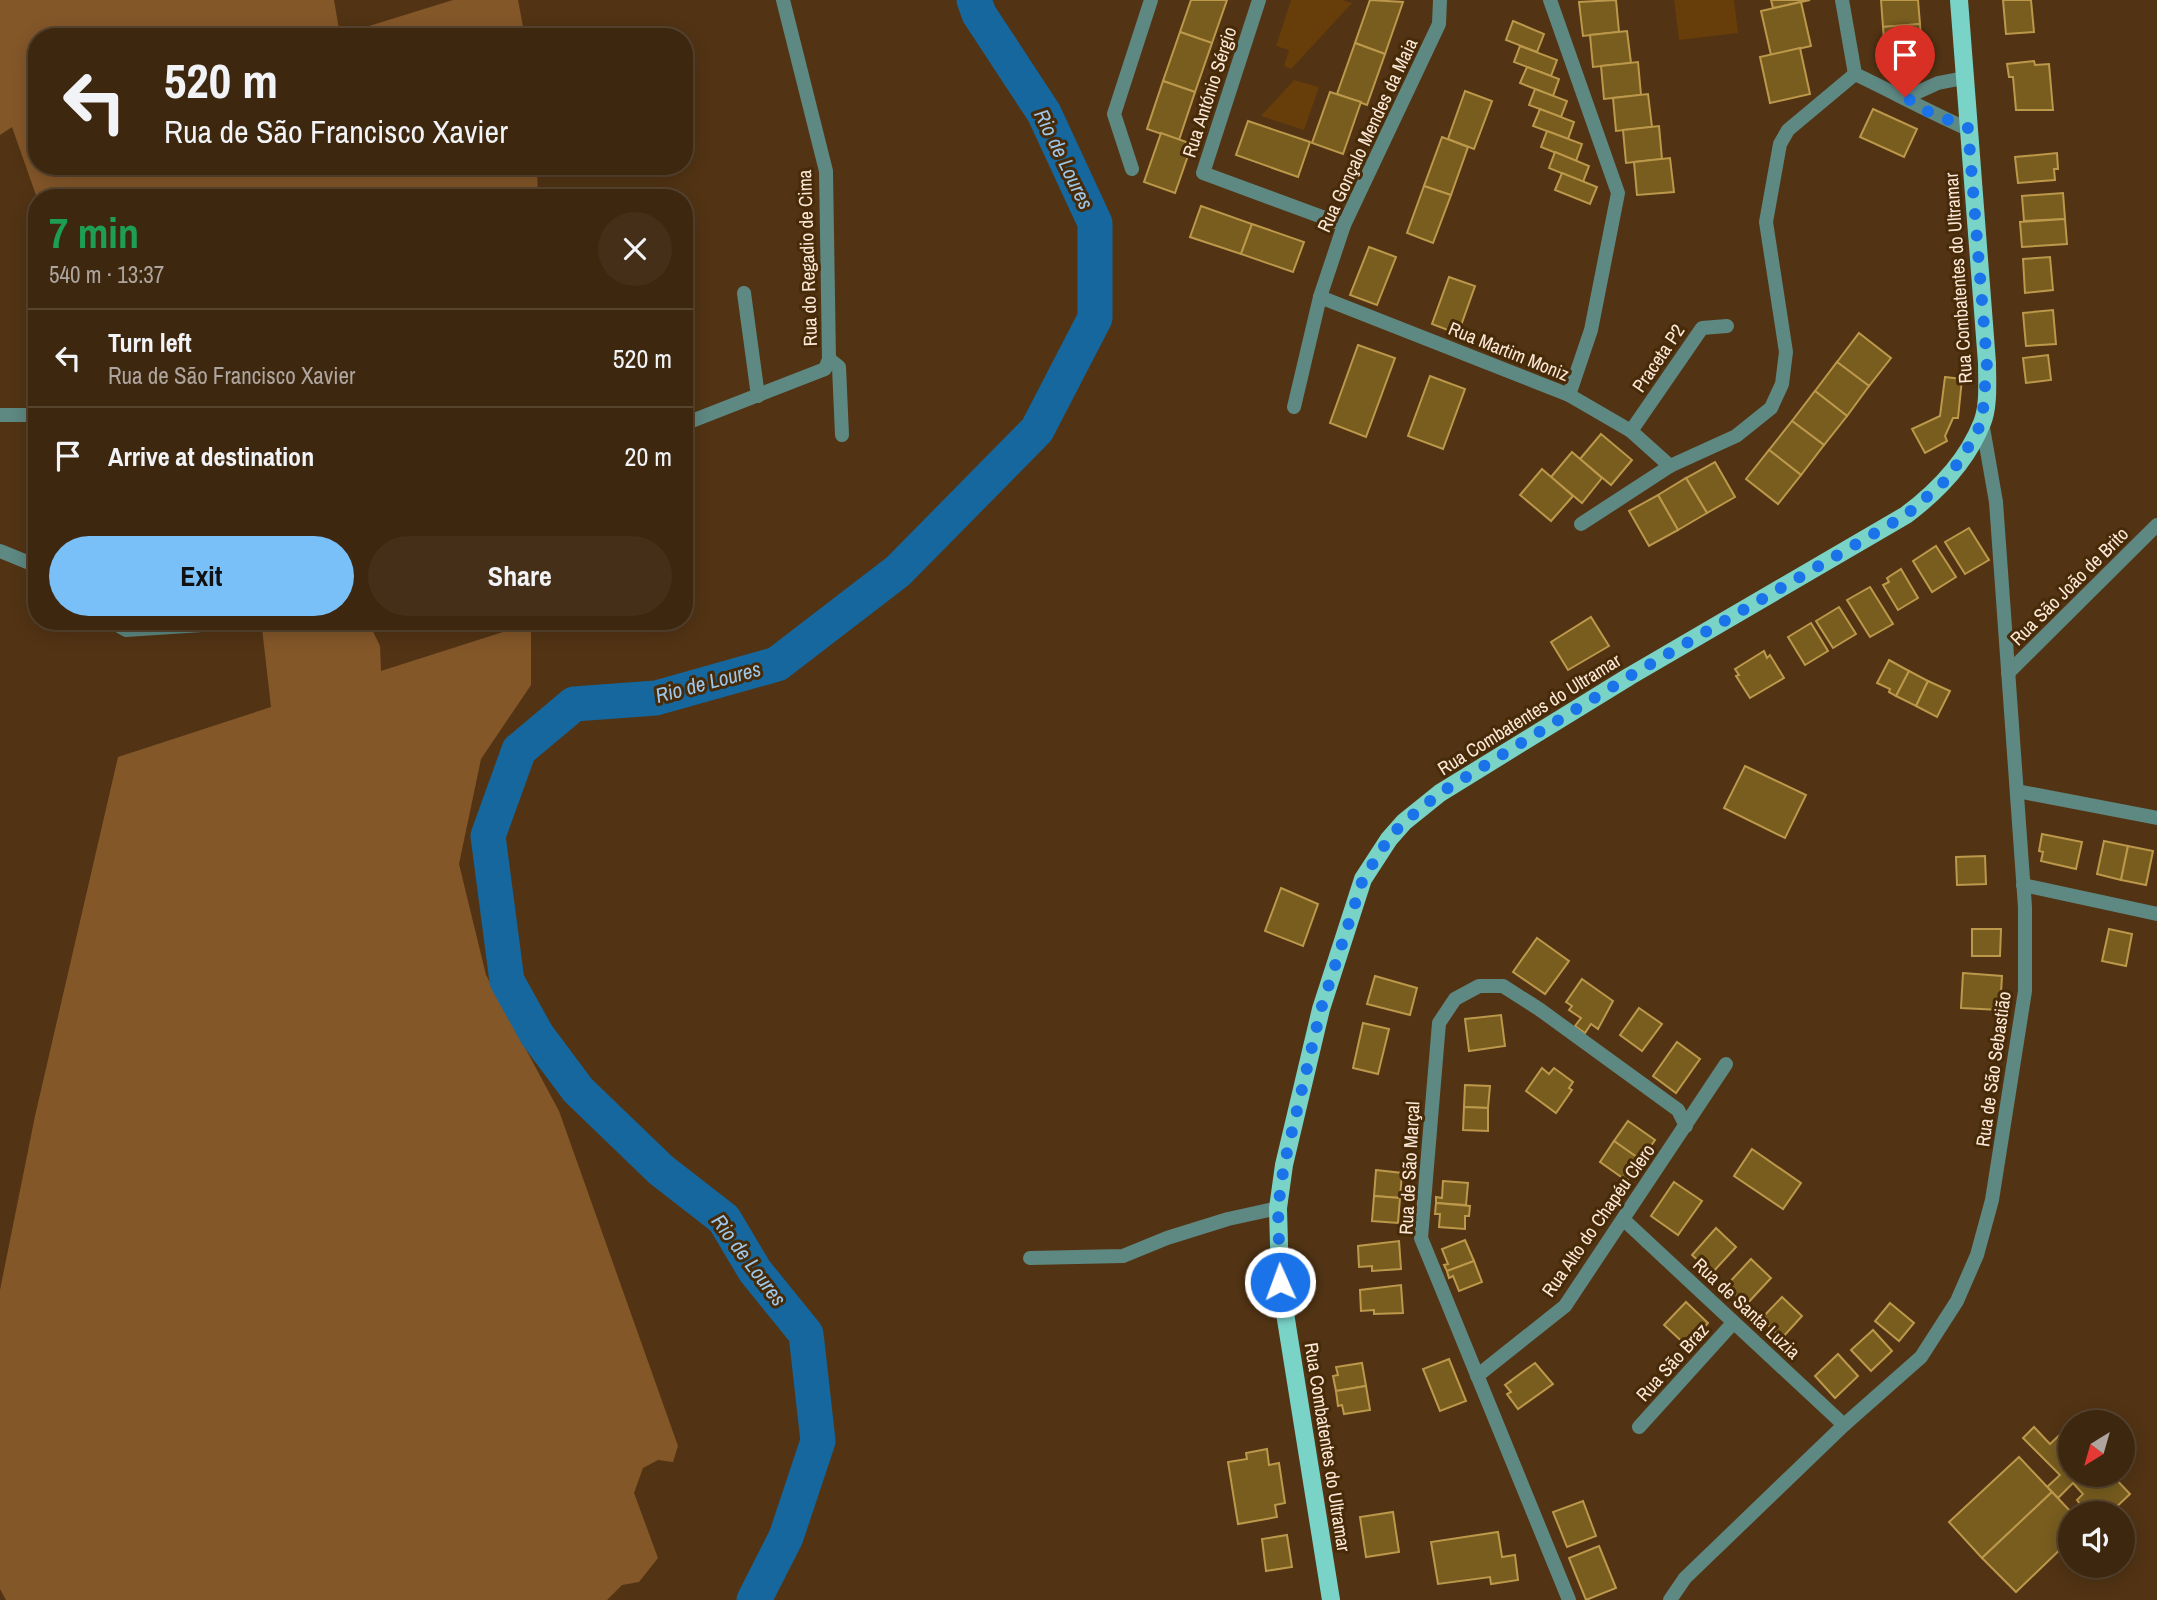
<!DOCTYPE html>
<html lang="en">
<head>
<meta charset="utf-8">
<style>
  :root { --surface:#3e270f; --page:#452f18; --text:#f1f3f6; --muted:#ada59e; --line:#57442f; --accent:#79bff8 }
  body { margin:0; font-family:"Archivo Narrow",sans-serif; background:var(--page); color:var(--text); height:100vh; display:flex; flex-direction:column; font-size:26px; white-space:nowrap }
  * { box-sizing:border-box; margin:0 }
  p { font-size:23px; color:var(--muted) }
  .icon { flex:none; width:38px; height:38px; fill:none; stroke:currentColor; stroke-width:2; stroke-linecap:round; stroke-linejoin:round }
  .map { position:relative; flex:1; overflow:hidden }
  .panel { position:absolute; left:28px; top:189px; width:665px; height:441px; display:flex; flex-direction:column; background:var(--surface); border-radius:28px; box-shadow:0 4px 18px #0003,0 0 0 2px var(--line) }
  .panel>* { flex:none }
  .hud { position:absolute; left:28px; top:28px; width:665px; height:147px; border-radius:28px; box-shadow:0 4px 18px #0003,0 0 0 2px var(--line); background:#3e270f; color:var(--text); overflow:hidden }
  .needle { width:46px; rotate:217deg }
  .controls { position:absolute; left:2058px; top:1410px; display:grid; gap:14px }
  .controls a { display:grid; place-items:center; width:77px; height:77px; border-radius:50%; background:var(--surface); box-shadow:0 4px 18px #0003,0 0 0 2px var(--line); font-size:35px }
  .pin { position:absolute; display:grid; place-items:center; width:60px; height:60px; color:#fff; margin:-72px -30px; border-radius:50% 50% 50% 0; rotate:-45deg; box-shadow:0 0 7px #0007 }
  .pin .icon { rotate:45deg }
  .me { position:absolute; width:77px; margin:-38px; rotate:358deg; stroke-linejoin:round; filter:drop-shadow(0 0 5px #0008) }
  .turn { display:flex; align-items:center; gap:24px; height:147px; padding:0 21px; font-size:32px }
  .turn .icon { width:91px; height:91px; stroke-width:2.5 }
  .turn b { display:block; font-size:49px; line-height:60px }
  .round { display:grid; place-items:center; flex:none; width:74px; height:74px; border-radius:37px; background:var(--page) }
  .headline { display:flex; align-items:center; justify-content:space-between; height:119px; padding:0 21px }
  h1 { font-size:42px; font-weight:700; line-height:52px; color:#1e9e55 }
  .primary-button { display:flex; gap:14px; margin-top:auto; padding:14px 21px }
  .primary-button a { flex:1; height:80px; border-radius:42px; background:var(--accent); color:#111; font-size:28px; font-weight:700; line-height:80px; text-align:center }
  .primary-button a+a { background:var(--page); color:var(--text) }
  ul { padding:0; list-style:none }
  li { display:flex; align-items:center; gap:21px; height:98px; padding:0 21px; border-top:2px solid var(--line) }
  li div { flex:1 }
  li b { display:block; font-size:26px }
  li em { font-style:normal }
  .map>svg:first-child { display:block }
</style>
</head>
<body>
<div class="map">
<svg width="2157" height="1600" viewBox="0 0 2157 1600">
  <rect width="100%" height="100%" fill="#523414"/>
  <g fill="#673d09">
    <polygon points="1291,0 1342,0 1352,3 1291,69 1284,66 1289,50 1276,46"/>
    <polygon points="1674,0 1734,0 1738,33 1679,40"/>
    <polygon points="1294,80 1319,87 1304,130 1261,116"/>
  </g>
  <g fill="#845729">
    <polygon points="0,0 334,0 340,35 453,0 518,0 525,37 37,37 37,166 537,166 538,198 37,198 12,127 0,135"/>
    <polygon points="250,621 368,621 380,646 381,671 531,623 531,685 481,759 459,864 486,975 559,1111 678,1446 673,1462 658,1460 643,1468 634,1493 658,1558 639,1582 622,1585 607,1600 6,1600 0,1589 0,1290 35,1116 118,757 271,707 262,628"/>
  </g>
  <g fill="none" stroke-linecap="round" stroke-linejoin="round">
    <polyline stroke="#15679d" stroke-width="35" points="754,1600 786,1537 818,1441 806,1334 755,1271 724,1219 661,1170 578,1090 537,1035 507,981 488,836 519,750 574,704 656,698 777,664 898,571 1037,430 1095,318 1095,223 1044,113 979,14 974,0"/>
  </g>
  <g fill="#785d1f" stroke="#bc984b" stroke-width="2">
    <polygon points="1191,0 1227,0 1212,43 1180,32"/>
    <polygon points="1370,0 1403,2 1385,54 1355,43"/>
    <polygon points="1616,0 1619,32 1583,36 1579,2"/>
    <polygon points="1771,0 1810,0 1773,8"/>
    <polygon points="1881,0 1918,0 1920,24 1883,27"/>
    <polygon points="2003,0 2031,0 2034,32 2006,34"/>
    <polygon points="1801,2 1811,46 1771,55 1761,11"/>
    <polygon points="1513,21 1544,34 1537,52 1506,40"/>
    <polygon points="1920,24 1923,64 1886,67 1883,27"/>
    <polygon points="1627,31 1631,63 1593,67 1590,35"/>
    <polygon points="1180,32 1212,43 1195,92 1163,81"/>
    <polygon points="1355,43 1385,54 1367,105 1337,94"/>
    <polygon points="1520,46 1557,60 1551,76 1514,62"/>
    <polygon points="1800,48 1810,94 1770,103 1760,57"/>
    <polygon points="2034,61 2035,65 2049,64 2053,110 2016,110 2013,77 2009,77 2007,64"/>
    <polygon points="1638,62 1641,95 1604,99 1601,66"/>
    <polygon points="1527,67 1559,79 1553,96 1520,83"/>
    <polygon points="1163,81 1195,92 1179,140 1147,129"/>
    <polygon points="1535,89 1567,101 1561,117 1529,105"/>
    <polygon points="1465,91 1492,101 1474,149 1448,139"/>
    <polygon points="1330,92 1361,102 1343,154 1312,143"/>
    <polygon points="1648,94 1652,127 1616,131 1613,98"/>
    <polygon points="1540,109 1574,122 1568,139 1533,126"/>
    <polygon points="1873,109 1917,129 1904,157 1860,137"/>
    <polygon points="1248,121 1310,142 1298,177 1236,155"/>
    <polygon points="1659,126 1662,159 1626,163 1623,130"/>
    <polygon points="1547,131 1582,144 1576,161 1541,147"/>
    <polygon points="1161,133 1192,144 1175,193 1144,182"/>
    <polygon points="1442,137 1468,147 1451,195 1424,186"/>
    <polygon points="1555,152 1589,166 1583,182 1549,168"/>
    <polygon points="2057,153 2058,169 2054,169 2055,180 2018,183 2015,157"/>
    <polygon points="1670,158 1674,192 1637,195 1634,162"/>
    <polygon points="1562,173 1597,187 1590,204 1555,190"/>
    <polygon points="1424,186 1451,195 1433,243 1407,233"/>
    <polygon points="2063,193 2065,219 2024,221 2022,196"/>
    <polygon points="1201,206 1252,224 1241,254 1190,237"/>
    <polygon points="2065,219 2067,244 2022,247 2020,222"/>
    <polygon points="1252,224 1304,242 1293,272 1241,254"/>
    <polygon points="1369,247 1396,257 1377,305 1350,295"/>
    <polygon points="2050,257 2053,290 2025,293 2023,259"/>
    <polygon points="1449,277 1475,286 1458,334 1432,324"/>
    <polygon points="2053,310 2056,344 2026,346 2023,313"/>
    <polygon points="1859,333 1891,358 1869,386 1837,362"/>
    <polygon points="1358,345 1395,358 1366,437 1330,423"/>
    <polygon points="2048,355 2051,380 2026,383 2023,358"/>
    <polygon points="1837,362 1869,386 1847,416 1815,391"/>
    <polygon points="1430,376 1465,389 1443,449 1408,436"/>
    <polygon points="1945,377 1962,379 1958,418 1953,418 1945,436 1947,441 1925,453 1912,429 1940,416"/>
    <polygon points="1815,391 1847,416 1824,445 1792,421"/>
    <polygon points="1792,421 1824,445 1801,475 1769,450"/>
    <polygon points="1601,434 1632,460 1611,485 1580,459"/>
    <polygon points="1769,450 1801,475 1778,504 1746,479"/>
    <polygon points="1572,452 1602,478 1582,503 1551,477"/>
    <polygon points="1715,462 1735,497 1707,513 1686,478"/>
    <polygon points="1542,469 1573,496 1551,521 1520,495"/>
    <polygon points="1686,478 1707,513 1678,530 1658,495"/>
    <polygon points="1658,495 1678,530 1649,546 1629,511"/>
    <polygon points="1969,528 1989,560 1965,574 1945,542"/>
    <polygon points="1936,546 1956,577 1932,592 1913,561"/>
    <polygon points="1901,569 1918,598 1898,610 1883,585 1889,582 1887,578"/>
    <polygon points="1870,587 1893,624 1870,637 1847,600"/>
    <polygon points="1839,607 1856,634 1833,648 1816,621"/>
    <polygon points="1591,617 1609,646 1568,670 1551,642"/>
    <polygon points="1811,623 1828,651 1805,665 1788,637"/>
    <polygon points="1764,651 1767,658 1770,655 1784,678 1750,698 1736,676 1739,675 1735,669"/>
    <polygon points="1889,660 1909,671 1896,696 1889,692 1890,689 1877,683"/>
    <polygon points="1909,671 1928,681 1916,706 1896,696"/>
    <polygon points="1928,681 1950,691 1937,717 1916,706"/>
    <polygon points="1745,766 1806,795 1785,838 1724,808"/>
    <polygon points="2042,834 2082,842 2076,869 2041,861 2043,852 2039,851"/>
    <polygon points="2104,841 2128,846 2121,880 2097,874"/>
    <polygon points="2128,846 2153,851 2146,885 2121,880"/>
    <polygon points="1985,856 1986,884 1957,885 1956,857"/>
    <polygon points="1281,888 1318,904 1303,946 1265,931"/>
    <polygon points="1972,929 2001,929 2000,956 1972,956"/>
    <polygon points="2109,929 2132,934 2126,966 2102,961"/>
    <polygon points="1537,938 1569,961 1545,994 1513,972"/>
    <polygon points="1963,973 2002,976 2000,1010 1961,1008"/>
    <polygon points="1375,976 1417,988 1410,1015 1367,1004"/>
    <polygon points="1582,979 1613,1001 1598,1029 1591,1024 1585,1033 1575,1026 1581,1018 1569,1010 1572,1006 1566,1002"/>
    <polygon points="1639,1008 1662,1024 1642,1051 1620,1035"/>
    <polygon points="1501,1015 1505,1046 1469,1051 1465,1019"/>
    <polygon points="1363,1023 1389,1029 1378,1074 1353,1068"/>
    <polygon points="1677,1042 1700,1059 1676,1093 1653,1076"/>
    <polygon points="1542,1068 1549,1074 1554,1068 1573,1082 1569,1088 1572,1090 1556,1113 1526,1091"/>
    <polygon points="1465,1085 1490,1086 1488,1108 1464,1107"/>
    <polygon points="1464,1107 1488,1108 1488,1131 1463,1130"/>
    <polygon points="1628,1121 1655,1140 1641,1160 1614,1141"/>
    <polygon points="1614,1141 1641,1160 1627,1181 1600,1162"/>
    <polygon points="1752,1149 1801,1183 1783,1209 1734,1176"/>
    <polygon points="1376,1170 1402,1173 1400,1198 1374,1196"/>
    <polygon points="1443,1181 1468,1183 1466,1205 1436,1203 1436,1197 1442,1198"/>
    <polygon points="1674,1182 1702,1201 1678,1235 1651,1216"/>
    <polygon points="1374,1196 1400,1198 1398,1223 1372,1221"/>
    <polygon points="1436,1203 1470,1206 1469,1216 1465,1216 1465,1229 1439,1227 1440,1214 1435,1214"/>
    <polygon points="1716,1228 1736,1247 1712,1273 1692,1255"/>
    <polygon points="1465,1240 1474,1261 1447,1271 1444,1265 1448,1264 1442,1249"/>
    <polygon points="1399,1241 1401,1269 1372,1271 1372,1266 1359,1267 1358,1246"/>
    <polygon points="1751,1259 1771,1278 1746,1305 1726,1286"/>
    <polygon points="1474,1261 1482,1282 1459,1291 1453,1276 1449,1278 1447,1271"/>
    <polygon points="1401,1285 1403,1313 1374,1314 1374,1310 1361,1311 1360,1290"/>
    <polygon points="1782,1297 1802,1316 1782,1338 1761,1319"/>
    <polygon points="1686,1302 1708,1323 1687,1346 1664,1325"/>
    <polygon points="1890,1303 1914,1323 1899,1341 1875,1321"/>
    <polygon points="1873,1330 1892,1351 1871,1371 1851,1350"/>
    <polygon points="1838,1354 1858,1376 1835,1398 1815,1376"/>
    <polygon points="1449,1359 1466,1401 1440,1411 1423,1369"/>
    <polygon points="1362,1363 1366,1386 1336,1391 1333,1376 1338,1375 1336,1367"/>
    <polygon points="1535,1363 1553,1384 1518,1409 1507,1394 1511,1392 1505,1385"/>
    <polygon points="1366,1386 1370,1410 1344,1414 1342,1405 1338,1406 1336,1391"/>
    <polygon points="2034,1427 2050,1444 2066,1429 2070,1433 2070,1475 2112,1475 2130,1494 2109,1514 2103,1514 2097,1508 2091,1514 2079,1514 2074,1509 2080,1504 2077,1500 2083,1494 2073,1483 2058,1498 2047,1487 2060,1475 2023,1438"/>
    <polygon points="1267,1449 1269,1465 1279,1463 1285,1503 1275,1505 1277,1517 1238,1524 1228,1462 1247,1459 1246,1453"/>
    <polygon points="2019,1457 2052,1492 1982,1558 1949,1522"/>
    <polygon points="2052,1492 2073,1514 2070,1514 2070,1540 2016,1592 1982,1558"/>
    <polygon points="1583,1501 1596,1536 1567,1547 1553,1512"/>
    <polygon points="1393,1512 1399,1552 1366,1557 1360,1517"/>
    <polygon points="1498,1532 1502,1557 1515,1555 1518,1580 1491,1584 1490,1577 1438,1584 1431,1542"/>
    <polygon points="1287,1535 1292,1567 1266,1571 1262,1539"/>
    <polygon points="1599,1546 1616,1588 1586,1600 1569,1558"/>
  </g>
  <g fill="none" stroke-linecap="round" stroke-linejoin="round">
    <g stroke="#5e8882" stroke-width="14">
      <polyline points="1259,0 1203,173 1344,225"/>
      <polyline points="1550,0 1618,193 1591,330 1569,395"/>
      <path d="M1842,0l13,74c38,18 74,38 113,55"/>
      <polyline points="1905,98 1938,83 1964,78"/>
      <polyline points="1132,169 1114,114 1151,0"/>
      <polyline points="744,293 758,396"/>
      <polyline points="1320,297 1569,395 1631,431 1670,466"/>
      <polyline points="829,359 839,367 842,435"/>
      <polyline points="1294,407 1320,297 1344,225 1439,24 1440,0"/>
      <polyline points="0,415 37,415"/>
      <polyline points="684,424 825,369 829,359 826,171 783,0"/>
      <polyline points="1631,431 1702,328 1727,326"/>
      <polyline points="1581,524 1670,466 1736,436 1771,408 1782,384 1786,352 1766,222 1780,144 1788,130 1855,74"/>
      <polyline points="0,551 37,566"/>
      <polyline points="110,621 126,630 264,621"/>
      <polyline points="2008,673 2157,525"/>
      <polyline points="2017,791 2157,818"/>
      <polyline points="2023,885 2157,914"/>
      <polyline points="1624,1220 1844,1425"/>
      <polyline points="1030,1258 1123,1256 1167,1238 1228,1219 1278,1208"/>
      <polyline points="1477,1376 1565,1306 1726,1064"/>
      <polyline points="1639,1427 1733,1323"/>
      <polyline points="1569,1600 1421,1238 1439,1023 1455,999 1479,986 1503,986 1539,1009 1678,1110 1686,1126"/>
    </g>
    <polyline stroke="#5e8882" stroke-width="14" points="1670,1600 1685,1578 1844,1425 1921,1357 1957,1301 1977,1255 1992,1200 2025,991 2025,907 1996,502 1982,422"/>
    <path stroke="#79d3c7" stroke-width="18" d="M1331,1600l-51,-318 -2,-74 6,-43 37,-156 42,-130 26,-40 15,-17 36,-29 190,-117 276,-161c32,-24 61,-54 76,-92 7,-17 5,-41 5,-60l-28,-363"/>
  </g>
  <g fill="none" stroke-linecap="round" stroke-linejoin="round">
    <polyline stroke="#1a73e8" stroke-width="12" stroke-dasharray="0 21.6" points="1280,1282 1278,1208 1284,1165 1321,1009 1363,879 1389,838 1404,822 1440,793 1630,676 1906,515 1946,480 1965,453 1982,422 1987,363 1968,128 1927,111 1905,97"/>
  </g>
  <g text-anchor="middle" dominant-baseline="central" stroke-width="6" stroke-linejoin="round" paint-order="stroke">
    <g font-size="19" fill="#fce8d7" stroke="#472a08">
      <text transform="translate(1209 92) rotate(-72)">Rua António Sérgio</text>
      <text transform="translate(1367 135) rotate(-65)">Rua Gonçalo Mendes da Maia</text>
      <text transform="translate(807 258) rotate(-92)">Rua do Regadio de Cima</text>
      <text transform="translate(1958 278) rotate(-94)">Rua Combatentes do Ultramar</text>
      <text transform="translate(1509 351) rotate(22)">Rua Martim Moniz</text>
      <text transform="translate(1658 358) rotate(-56)">Praceta P2</text>
      <text transform="translate(2069 586) rotate(-45)">Rua São João de Brito</text>
      <text transform="translate(1529 714) rotate(-32)">Rua Combatentes do Ultramar</text>
      <text transform="translate(1993 1069) rotate(-82)">Rua de São Sebastião</text>
      <text transform="translate(1409 1168) rotate(-87)">Rua de São Marçal</text>
      <text transform="translate(1598 1220) rotate(-55)">Rua Alto do Chapéu Clero</text>
      <text transform="translate(1747 1308) rotate(43)">Rua de Santa Luzia</text>
      <text transform="translate(1672 1362) rotate(-48)">Rua São Braz</text>
      <text transform="translate(1328 1447) rotate(81)">Rua Combatentes do Ultramar</text>
    </g>
    <g font-size="21" font-style="italic" fill="#9dc8ec" stroke="#472a08">
      <text transform="translate(1064 159) rotate(64)">Rio de Loures</text>
      <text transform="translate(708 682) rotate(-15)">Rio de Loures</text>
      <text transform="translate(749 1260) rotate(53)">Rio de Loures</text>
    </g>
  </g>
</svg>
<div class="controls">
<a><svg class="needle" viewBox="-14 -14 28 28"><path d="M0-13l5 13h-10z" fill="#e53935"/><path d="M0 13l5-13h-10z" fill="#ada59e"/></svg></a>
<a><svg class="icon" aria-label="sound" viewBox="0 0 24 24"><path d="M4 9h4l5-4v14l-5-4H4zM17 9q2 3 0 6"/></svg></a>
</div>
<div class="pin" style="left:1905px;top:97px;background:#d93025"><svg class="icon" aria-label="arrive" viewBox="0 0 24 24"><path d="M6 21V4h12l-3 4 3 4H6"/></svg></div>
<svg class="me" style="left:1280px;top:1282px" viewBox="-20 -20 40 40"><circle r="17" fill="#1a73e8" stroke="#fff" stroke-width="3"/><path d="M0-11L8 9 0 5-8 9z" fill="#fff"/></svg>
<div class="hud">
<div class="turn"><svg class="icon" aria-label="left" viewBox="0 0 24 24"><path d="M17 20v-9H6M10 6l-5 5 5 5"/></svg><div><b>520 m</b>Rua de São Francisco Xavier</div></div>
</div>
<section class="panel">
<div class="headline"><div><h1>7 min</h1><p>540 m · 13:37</p></div><a class="round"><svg class="icon" aria-label="close" viewBox="0 0 24 24"><path d="M6 6l12 12M18 6L6 18"/></svg></a></div>
<ul>
<li><svg class="icon" aria-label="left" viewBox="0 0 24 24"><path d="M17 20v-9H6M10 6l-5 5 5 5"/></svg><div><b>Turn left</b><p>Rua de São Francisco Xavier</p></div><em>520 m</em></li>
<li><svg class="icon" aria-label="arrive" viewBox="0 0 24 24"><path d="M6 21V4h12l-3 4 3 4H6"/></svg><div><b>Arrive at destination</b></div><em>20 m</em></li>
</ul>
<div class="primary-button"><a>Exit</a><a>Share</a></div>
</section>
</div>
</body>
</html>
